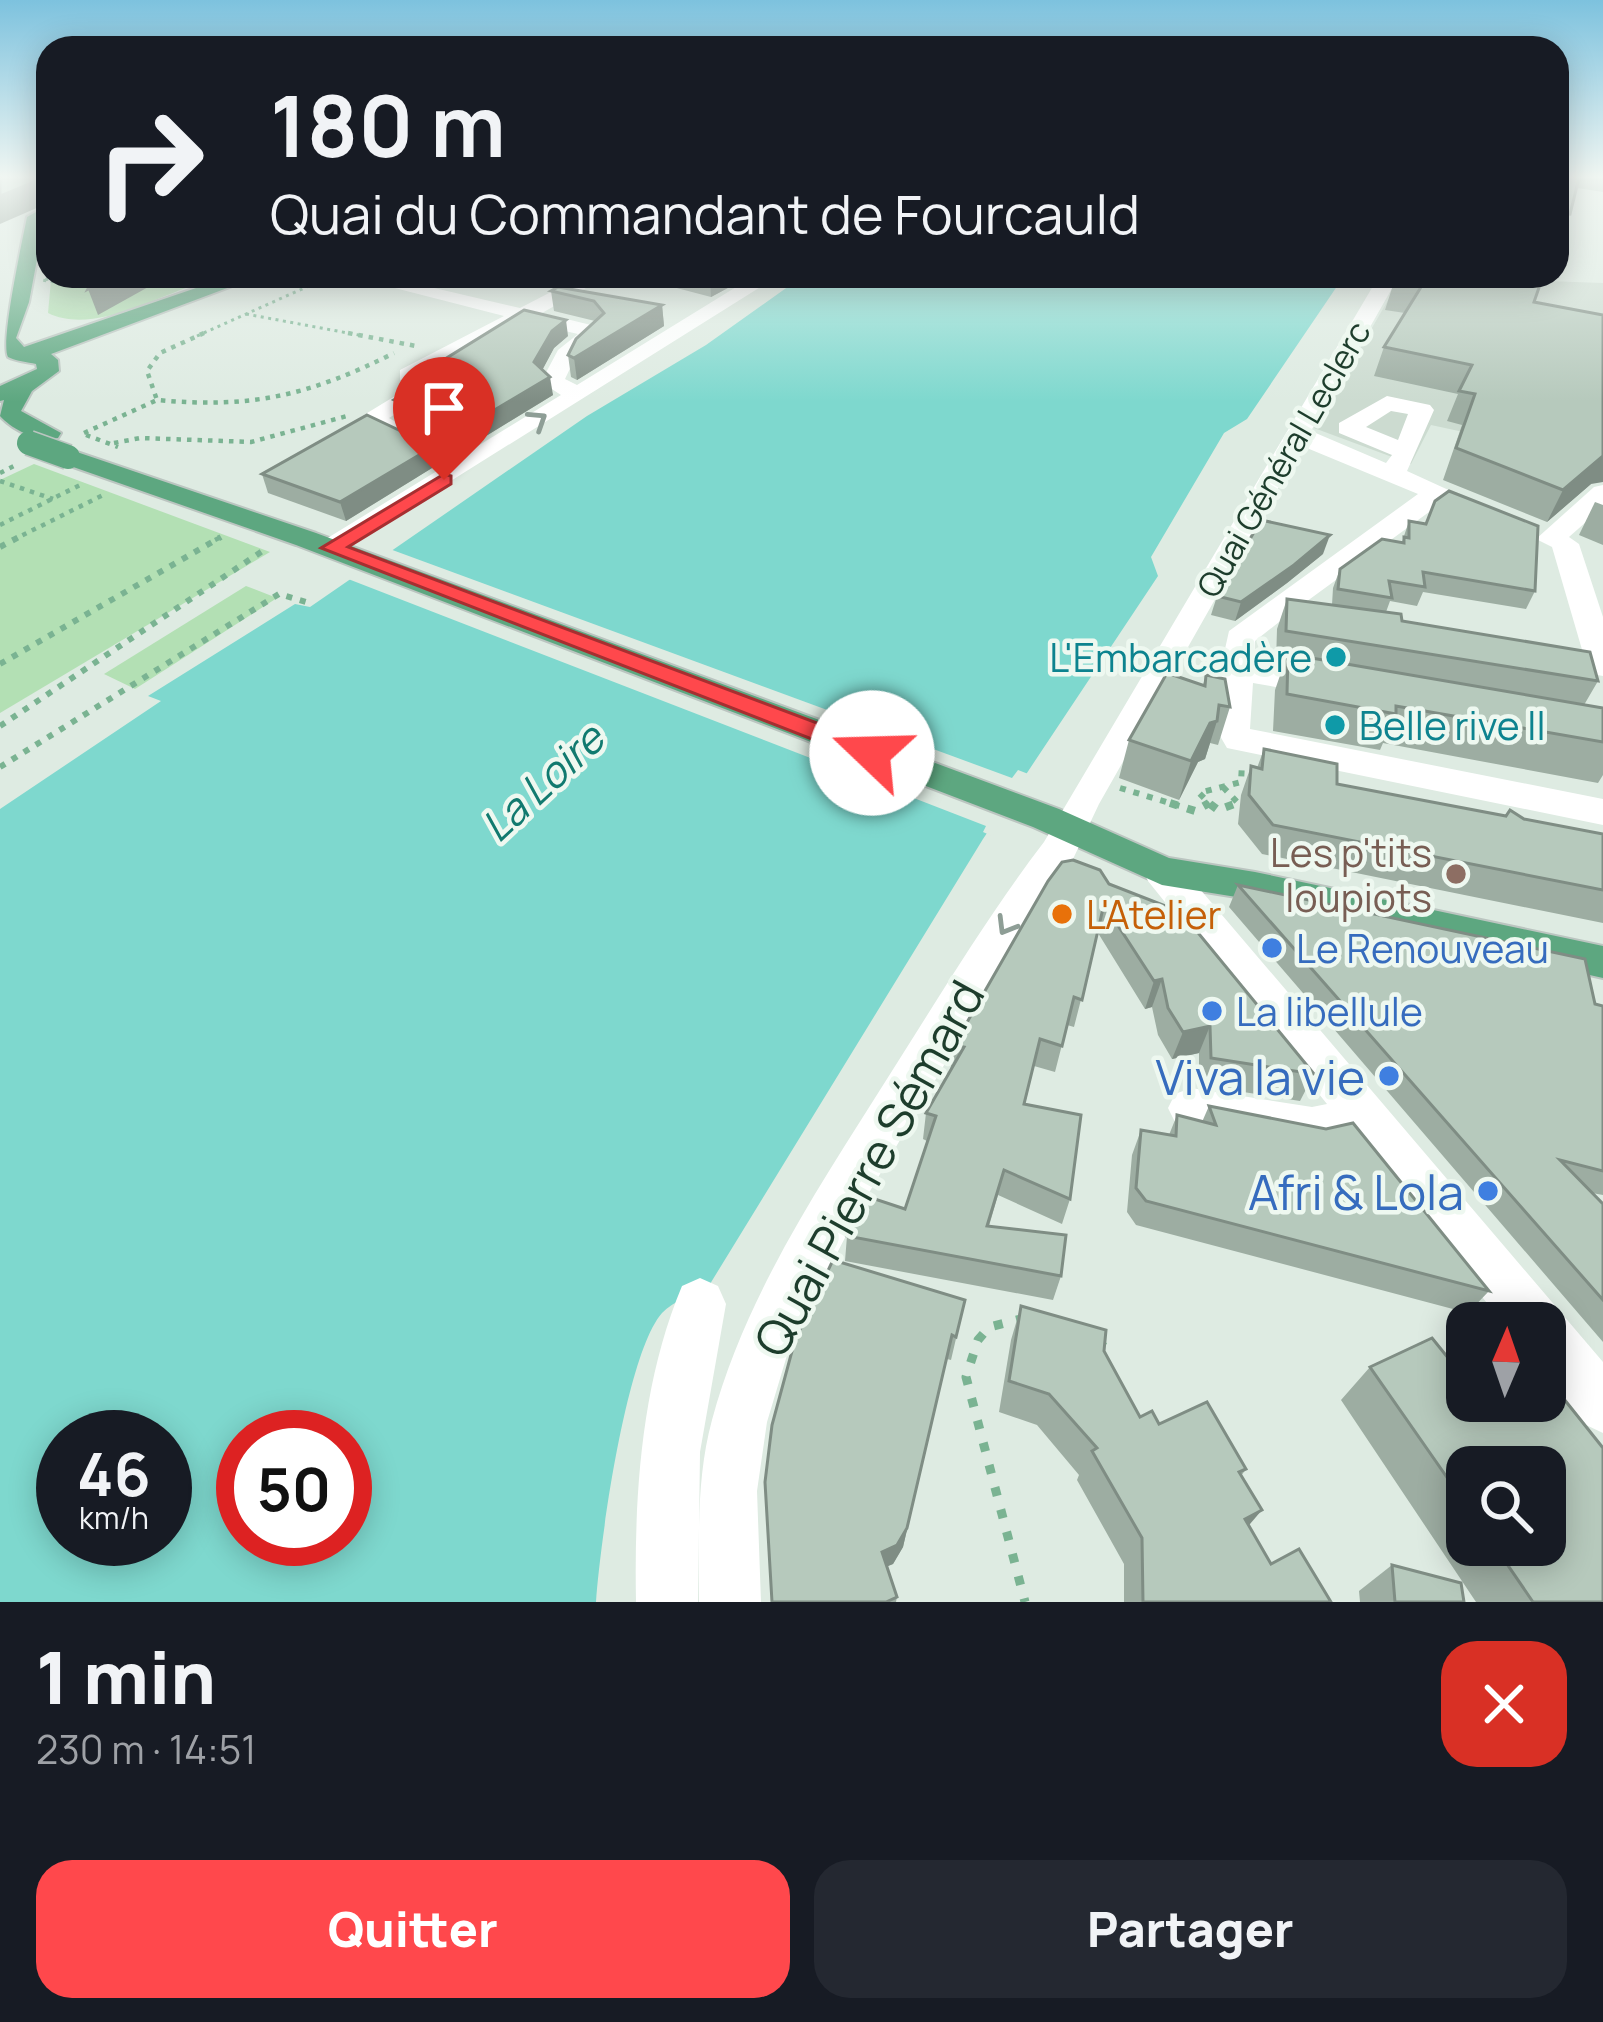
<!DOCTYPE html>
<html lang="fr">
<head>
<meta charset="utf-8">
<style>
  :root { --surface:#171b24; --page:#242831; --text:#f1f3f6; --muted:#9ea1a6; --accent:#ff484c }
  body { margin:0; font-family:Manrope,sans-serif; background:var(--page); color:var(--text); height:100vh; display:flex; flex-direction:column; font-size:45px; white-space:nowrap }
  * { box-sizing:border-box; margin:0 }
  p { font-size:39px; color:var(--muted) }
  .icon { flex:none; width:66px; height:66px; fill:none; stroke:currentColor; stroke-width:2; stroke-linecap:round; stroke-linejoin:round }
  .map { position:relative; height:1602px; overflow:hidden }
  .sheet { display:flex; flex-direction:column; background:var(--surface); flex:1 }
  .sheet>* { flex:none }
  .hud { position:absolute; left:36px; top:36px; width:1533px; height:252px; border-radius:36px; box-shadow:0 6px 30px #0003; background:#171b24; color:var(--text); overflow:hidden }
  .needle { width:78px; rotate:2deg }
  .tools { position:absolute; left:1446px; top:1302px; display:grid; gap:24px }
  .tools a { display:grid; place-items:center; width:120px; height:120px; border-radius:24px; background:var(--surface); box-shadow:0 6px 30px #0003; font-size:60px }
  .speed { position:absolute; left:36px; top:1410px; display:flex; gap:24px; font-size:60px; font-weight:700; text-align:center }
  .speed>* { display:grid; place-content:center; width:156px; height:156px; border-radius:50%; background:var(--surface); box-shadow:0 6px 30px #0003; line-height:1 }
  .speed small { font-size:30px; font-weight:400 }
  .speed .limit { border:18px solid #d22; background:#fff; color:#111 }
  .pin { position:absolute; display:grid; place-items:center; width:102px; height:102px; color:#fff; margin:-123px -51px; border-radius:50% 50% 50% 0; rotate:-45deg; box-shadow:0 0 12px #0007 }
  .pin .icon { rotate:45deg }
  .me { position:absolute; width:132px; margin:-66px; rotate:291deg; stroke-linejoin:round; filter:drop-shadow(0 0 9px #0008) }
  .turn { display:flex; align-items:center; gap:42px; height:252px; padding:0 36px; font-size:54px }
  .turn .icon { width:156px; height:156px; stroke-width:2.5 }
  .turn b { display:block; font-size:84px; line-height:102px }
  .round { display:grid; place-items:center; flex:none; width:126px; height:126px; border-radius:36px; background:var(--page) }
  .summary { display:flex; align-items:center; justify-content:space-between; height:204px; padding:0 36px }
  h1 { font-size:72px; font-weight:800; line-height:90px }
  .primary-button { display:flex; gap:24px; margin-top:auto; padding:24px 36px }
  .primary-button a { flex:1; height:138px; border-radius:36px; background:var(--accent); color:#fff; font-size:48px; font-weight:800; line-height:138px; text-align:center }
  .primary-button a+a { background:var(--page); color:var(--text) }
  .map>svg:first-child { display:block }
</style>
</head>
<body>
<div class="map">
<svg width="1603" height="1602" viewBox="0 0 1603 1602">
  <rect width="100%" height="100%" fill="#deebe2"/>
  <polygon fill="#ccdbd0" points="1402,276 1603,283 1603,462 1431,425 1411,464 1314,428"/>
  <g fill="#b3e0b4">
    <path d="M90,276h49l52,10c-40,14 -101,48 -143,27l3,-33z"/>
    <polygon points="34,464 270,552 0,713 0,480"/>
    <polygon points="246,586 277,598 135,689 104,674"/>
  </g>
  <path fill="#7ed8ce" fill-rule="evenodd" d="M803,276h541l-97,143 -23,14 -73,124 7,19 -175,263 -273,445c-14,9 -37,17 -48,29 -36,41 -62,230 -66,289h-596v-793l161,-108 -13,-5 147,-92 15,3 277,-191 119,-71zM63,1437h102v102h-102zM243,1437h102v102h-102z"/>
  <polygon fill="#deebe2" points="387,548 1012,778 1018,770 1031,775 992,836 983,832 986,826 343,577"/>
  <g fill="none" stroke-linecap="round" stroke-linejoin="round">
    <g stroke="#bbc5c0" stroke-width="4">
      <g id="major">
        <path d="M36,212l9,5 -16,85 -13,36 8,9 207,-71h28l-208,78 7,6 1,11 -27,20 -11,20 40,22 -3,5c-20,5 -45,-8 -58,-22l4,-16 -4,1v-15l37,-17 -1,-5c-8,-2 -21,-3 -28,-7 -8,-14 14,-115 19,-140z"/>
        <polygon points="68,449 316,533 1059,809 1169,858 1255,872 1603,946 1603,978 1255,900 1162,885 1033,827 296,545 59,462 55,457 59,452"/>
      </g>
    </g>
    <g stroke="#7ab392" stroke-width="3" stroke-dasharray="3 4.5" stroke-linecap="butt">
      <polyline points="78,276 42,280 92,288"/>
      <polyline points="481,282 510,276"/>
      <polyline points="246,314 364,336"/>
      <polyline points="197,336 331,276"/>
    </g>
    <g stroke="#7ab392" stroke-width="4.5" stroke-dasharray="4.5 6" stroke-linecap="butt">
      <path d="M204,333l-44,20 -13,18 10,29c95,9 153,-5 237,-47"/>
      <polyline points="348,333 416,346"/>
      <polyline points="84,433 157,400"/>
      <polyline points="86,435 118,447"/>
      <polyline points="114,443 140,438 251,442 347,416"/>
      <polyline points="0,473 18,464"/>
      <polyline points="0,481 53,499"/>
      <polyline points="0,525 80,485"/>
      <polyline points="13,540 105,494"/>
      <polyline points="215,540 223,536"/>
    </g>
    <g stroke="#7ab392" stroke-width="6" stroke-dasharray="6 8" stroke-linecap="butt">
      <polyline points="0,547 19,537"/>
      <polyline points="0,664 221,537"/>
      <polyline points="0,726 267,548"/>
      <polyline points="0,767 279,594 306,602"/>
      <polyline points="1223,787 1238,803 1229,806"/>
      <polyline points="1120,788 1180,806"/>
      <polyline points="1205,806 1210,804 1199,793 1241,782 1242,764"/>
    </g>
    <g stroke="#7ab392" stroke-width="8" stroke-dasharray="8 10" stroke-linecap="butt">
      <polyline points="1170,803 1195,811 1209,803"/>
      <polyline points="1210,804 1218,810 1237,803"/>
    </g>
    <g stroke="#7ab392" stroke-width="9" stroke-dasharray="9 14" stroke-linecap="butt">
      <polyline points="1025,1318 989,1327 978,1340 966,1377 1025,1602"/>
      <polyline points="1097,1342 1112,1352"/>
    </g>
    <g fill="#fff" fill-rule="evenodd">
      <polygon points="348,276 383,276 520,308 582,276 607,276 542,313 595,326 602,334 575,358 565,379 577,385 754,276 778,276 331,556 317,548 321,542 561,395 541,382 558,350 578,334 526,322 424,375 445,383 389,418 425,439 422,444 404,444 359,418 418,382 420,378 400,380 400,370 504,316"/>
      <path d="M1379,276h20l-88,155 75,32 6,-8 -53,-22v-10l48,-27 43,9 4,5 -27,61 94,43 -13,8 -48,-18 -141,103 40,8 4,6 -4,6 -11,3 -49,-8 -24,19 -1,22 73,13 16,10 -16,10 -74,-13 -3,46 353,70v26l-376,-77 -11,-19 5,-52 -16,-10 5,-7 13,-2 6,-27 189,-137 -116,-48 -203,358 -26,55 -39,53 -171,291 -72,139 -24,80 -10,69 4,111h-62c0,-61 -3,-123 13,-182 34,-127 111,-239 180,-349 49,-77 96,-156 152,-229zM1391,411l17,3 -10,26 -32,-13z"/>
      <polygon points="1603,485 1603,507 1569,537 1579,544 1603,617 1603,676 1537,664 1532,657 1548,647 1583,653 1552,547 1536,539 1594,487"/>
      <polygon points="1162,857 1176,861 1603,1362 1603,1433 1584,1424 1545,1375 1545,1323 1503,1323 1356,1140 1312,1149 1175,1122 1168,1108 1175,1094 1191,1088 1312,1107 1327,1104 1148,881 1143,871 1148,861"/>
      <path d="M700,1278l18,8 8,18 -26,148 -2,150h-62c-2,-104 5,-219 46,-316z"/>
    </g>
    <use href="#major" fill="#5da780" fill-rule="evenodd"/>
    <g stroke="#bbc5c0" stroke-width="27" stroke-linecap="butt">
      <polyline id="major-bridge" points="29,443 68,457"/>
    </g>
    <use href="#major-bridge" stroke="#5da780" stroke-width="24"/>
  </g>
  <g fill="#9dada2" fill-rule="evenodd">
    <polygon points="1557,178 1603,178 1603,192 1577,188 1570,214 1559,240 1557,239"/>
    <polygon points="631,276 750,276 711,297"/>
    <polygon points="1394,282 1534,302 1591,484 1547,522 1443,480 1462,425 1447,421 1458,394 1374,376 1384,347 1405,313 1385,310"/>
    <polygon points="551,291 662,305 664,326 577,380 571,377 568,355 595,321 554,311"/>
    <polygon points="568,336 554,348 542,370 553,395 450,458 447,441 399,418 394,400 440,374 446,363 445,359"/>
    <polygon points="422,441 441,442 445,460 346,521 268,493 262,474"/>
    <polygon points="1595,502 1603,505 1603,545 1579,535"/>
    <polygon points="1409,521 1535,591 1526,609 1423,592 1417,606 1390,601 1386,612 1402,621 1598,681 1584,705 1603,708 1603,775 1598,783 1383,743 1380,750 1273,731 1275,690 1284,664 1276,662 1277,629 1287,599 1332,605 1333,588 1340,569 1402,542"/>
    <polygon points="1323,554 1287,583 1235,621 1211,615 1217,596"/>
    <polygon points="1206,675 1230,707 1218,745 1210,743 1205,759 1198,762 1179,800 1119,778 1129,740 1203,685"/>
    <polygon points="1264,749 1337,784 1603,834 1603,923 1262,854 1238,824 1241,795 1251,766 1257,768"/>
    <polygon points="1109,884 1314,1074 1300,1101 1199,1085 1199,1053 1172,1059 1158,1035 1152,1007 1145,1009 1098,933 1074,1027 1067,1025 1055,1072 1034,1066 1025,1104 1070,1199 1062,1224 998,1195 989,1226 1061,1276 1053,1300 845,1261 847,1236 905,1209 927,1141 923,1139 926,1113 950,1072 954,1045"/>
    <polygon points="1238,885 1603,1006 1603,1195 1592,1193 1603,1204 1603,1342 1229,907"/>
    <polygon points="1209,1106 1489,1291 1468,1313 1136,1225 1127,1212 1132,1155 1141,1130 1169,1135 1177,1115 1202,1122"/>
    <polygon points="965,1300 951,1360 947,1359 903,1547 893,1564 887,1566 897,1597 896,1602 772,1602"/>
    <polygon points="1021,1306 1104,1351 1140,1417 1159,1424 1246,1469 1241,1476 1249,1525 1271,1564 1331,1602 1124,1602 1124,1564 1077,1480 1079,1475 1037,1425 999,1412 1011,1340"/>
    <path d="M1370,1367l87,2 96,17 50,216h-127l-135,-202zM1467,1467l78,78h-78z"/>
    <polygon points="1392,1565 1464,1602 1360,1602 1359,1591"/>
  </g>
  <g fill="#7f8d84">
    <polygon points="44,178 48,178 48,203 0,224 0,196"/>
    <polygon points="112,276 168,276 98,315 88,289"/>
    <polygon points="710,276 750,276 711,297"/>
    <polygon points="662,305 664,326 577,380 574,358"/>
    <polygon points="566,320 568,336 554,348 537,380 534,362 552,331"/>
    <polygon points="550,377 553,395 450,458 446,439"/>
    <polygon points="441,442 445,460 346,521 340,502"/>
    <polygon points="1603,456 1603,482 1591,484 1547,522 1563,490"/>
    <polygon points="1330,535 1323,554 1287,583 1235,621 1241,602"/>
    <polygon points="1217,721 1205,759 1198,762 1179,800 1191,761 1210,723"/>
    <polygon points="1162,979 1152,1007 1145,1009 1154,981"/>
    <polygon points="1210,1026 1199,1053 1172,1059 1183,1032"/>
    <polygon points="952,1335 903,1547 893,1564 879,1570 882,1552"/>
    <polygon points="1262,1510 1238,1538 1245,1519"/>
  </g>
  <g fill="#b6c9bc" stroke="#7f8d84" stroke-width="3">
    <polygon points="0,178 44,178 0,196"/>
    <polygon points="1557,178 1579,178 1570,214 1557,212"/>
    <polygon points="95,276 112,276 88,289"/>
    <polygon points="1398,276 1543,276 1534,302 1603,315 1603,456 1563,490 1456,448 1475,394 1459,391 1472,365 1384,347 1421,287 1394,282"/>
    <polygon points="558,287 662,305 574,358 568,355 576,339 604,313 594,301 551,291"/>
    <polygon points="524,310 566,320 552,331 534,362 550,377 446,439 449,430 444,424 394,400 440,374 443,365 451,360 445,359"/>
    <polygon points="367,415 422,441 441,442 340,502 262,474"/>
    <polygon points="1449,491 1538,526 1535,591 1423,572 1425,587 1389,581 1392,598 1338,589 1340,569 1382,539 1404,543 1404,537 1409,538 1409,521 1426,524 1435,501"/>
    <polygon points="1261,520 1330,535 1294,565 1241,602 1217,596"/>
    <polygon points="1287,599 1401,614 1402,621 1590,652 1598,681 1286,631"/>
    <polygon points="1288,654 1603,708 1603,742 1396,706 1396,714 1287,694"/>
    <polygon points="1167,673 1205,686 1206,675 1225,679 1230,707 1219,705 1217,721 1210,723 1191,761 1129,740"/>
    <polygon points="1264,749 1337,764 1337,784 1506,816 1510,810 1524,819 1603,834 1603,890 1273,825 1249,795 1251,766 1262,769"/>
    <polygon points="1073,860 1100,870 1109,884 1181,912 1314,1074 1211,1058 1210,1026 1183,1032 1168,1008 1162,979 1154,981 1104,904 1082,1000 1074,997 1062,1046 1040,1039 1024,1104 1081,1115 1070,1199 1004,1170 987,1226 1066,1235 1061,1276 847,1236 869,1197 905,1209 936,1116 926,1113 964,1047 954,1045 1048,881 1062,862"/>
    <polygon points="1238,885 1585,959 1595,1004 1603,1006 1603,1171 1560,1160 1603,1204 1603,1300"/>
    <polygon points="1209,1106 1326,1129 1353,1123 1489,1291 1146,1201 1136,1188 1141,1130 1176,1136 1177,1115 1216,1125"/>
    <polygon points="833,1260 965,1300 956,1337 952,1335 907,1528 897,1545 882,1552 897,1597 886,1602 772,1602 765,1482 772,1425 795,1340"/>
    <polygon points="1021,1306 1106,1330 1104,1351 1140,1417 1152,1411 1159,1424 1207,1402 1246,1469 1239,1472 1262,1510 1245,1519 1271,1564 1299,1549 1331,1602 1143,1602 1142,1538 1092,1451 1097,1448 1049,1394 1009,1381"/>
    <polygon points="1432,1338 1457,1369 1467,1365 1467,1401 1545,1401 1545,1360 1561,1380 1552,1384 1603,1448 1603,1602 1533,1602 1494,1545 1545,1545 1545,1467 1467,1467 1467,1506 1370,1367"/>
    <polygon points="1392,1565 1461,1583 1464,1602 1395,1602"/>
  </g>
  <defs><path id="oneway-chevron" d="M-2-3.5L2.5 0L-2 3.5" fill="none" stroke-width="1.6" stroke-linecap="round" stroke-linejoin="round" transform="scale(3)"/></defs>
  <g stroke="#8e9e96">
    <use href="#oneway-chevron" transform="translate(538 420) rotate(-33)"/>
    <use href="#oneway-chevron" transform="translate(1006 926) rotate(121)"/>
  </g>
  <linearGradient id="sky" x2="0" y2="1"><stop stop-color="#7dc2de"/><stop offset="0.44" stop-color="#f0f6f2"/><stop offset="1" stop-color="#f0f6f2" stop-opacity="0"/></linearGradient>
  <rect width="1603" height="402" fill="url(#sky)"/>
  <polygon fill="#ff484c" stroke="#a62f31" stroke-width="3" points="444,474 451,476 451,484 348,547 881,747 885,753 881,759 863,759 321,548"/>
  <g fill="#0f9aa8" stroke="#eef8f0" stroke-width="4.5">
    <circle cx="1336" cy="657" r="12"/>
    <circle cx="1335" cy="725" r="12"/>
  </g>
  <circle fill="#8d6e63" stroke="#eef8f0" stroke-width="4.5" cx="1456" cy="874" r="12"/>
  <circle fill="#e8710a" stroke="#eef8f0" stroke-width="4.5" cx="1062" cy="914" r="12"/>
  <g fill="#3f7fe0" stroke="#eef8f0" stroke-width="4.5">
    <circle cx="1272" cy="948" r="12"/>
    <circle cx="1212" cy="1011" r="12"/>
    <circle cx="1389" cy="1076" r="12"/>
    <circle cx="1488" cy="1191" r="12"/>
  </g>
  <g text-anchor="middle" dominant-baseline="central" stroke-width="9" stroke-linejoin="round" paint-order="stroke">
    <g font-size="33" fill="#1d3d2c" stroke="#eef8f0">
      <text transform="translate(1283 459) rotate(-60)">Quai Général Leclerc</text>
    </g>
    <g font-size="39" fill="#0d838f" stroke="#eef8f0" text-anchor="end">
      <text x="1312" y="657">L'Embarcadère</text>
      <text x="1359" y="725" text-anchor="start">Belle rive II</text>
    </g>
    <g font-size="39" fill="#785e54" stroke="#eef8f0" text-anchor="end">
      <text x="1432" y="852">Les p'tits<tspan x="1432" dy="45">loupiots</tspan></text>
    </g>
    <g font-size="39" fill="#c56008" stroke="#eef8f0" text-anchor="start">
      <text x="1086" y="914">L'Atelier</text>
    </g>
    <g font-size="39" fill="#366cbe" stroke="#eef8f0" text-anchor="start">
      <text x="1296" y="948">Le Renouveau</text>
      <text x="1236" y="1011">La libellule</text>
    </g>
    <g font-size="42" font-style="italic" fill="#117a6f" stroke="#eef8f0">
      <text transform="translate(542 782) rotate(-43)">La Loire</text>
    </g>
    <g font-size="48" fill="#366cbe" stroke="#eef8f0" text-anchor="end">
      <text x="1365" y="1076">Viva la vie</text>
      <text x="1464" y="1191">Afri &amp; Lola</text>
    </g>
    <g font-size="48" fill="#1d3d2c" stroke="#eef8f0">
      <text transform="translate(868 1168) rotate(-61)">Quai Pierre Sémard</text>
    </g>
  </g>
</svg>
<div class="tools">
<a><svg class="needle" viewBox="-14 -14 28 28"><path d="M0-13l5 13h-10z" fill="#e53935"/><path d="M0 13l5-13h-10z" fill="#9ea1a6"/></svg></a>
<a><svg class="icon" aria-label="search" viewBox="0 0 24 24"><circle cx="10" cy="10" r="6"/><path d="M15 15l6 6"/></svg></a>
</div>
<div class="speed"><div>46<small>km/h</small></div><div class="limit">50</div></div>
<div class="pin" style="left:444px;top:480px;background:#d93025"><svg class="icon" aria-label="arrive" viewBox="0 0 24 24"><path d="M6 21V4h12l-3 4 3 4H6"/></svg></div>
<svg class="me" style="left:872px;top:753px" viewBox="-20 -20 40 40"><circle r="19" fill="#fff"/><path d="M0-13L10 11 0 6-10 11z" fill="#ff484c"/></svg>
<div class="hud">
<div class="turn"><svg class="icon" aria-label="right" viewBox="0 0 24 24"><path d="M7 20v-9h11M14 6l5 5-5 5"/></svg><div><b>180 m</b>Quai du Commandant de Fourcauld</div></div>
</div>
</div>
<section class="sheet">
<div class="summary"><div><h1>1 min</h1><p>230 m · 14:51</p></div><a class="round" style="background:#d93025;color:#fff"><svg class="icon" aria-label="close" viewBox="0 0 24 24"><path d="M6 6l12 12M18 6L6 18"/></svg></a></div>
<div class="primary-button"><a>Quitter</a><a>Partager</a></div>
</section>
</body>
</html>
